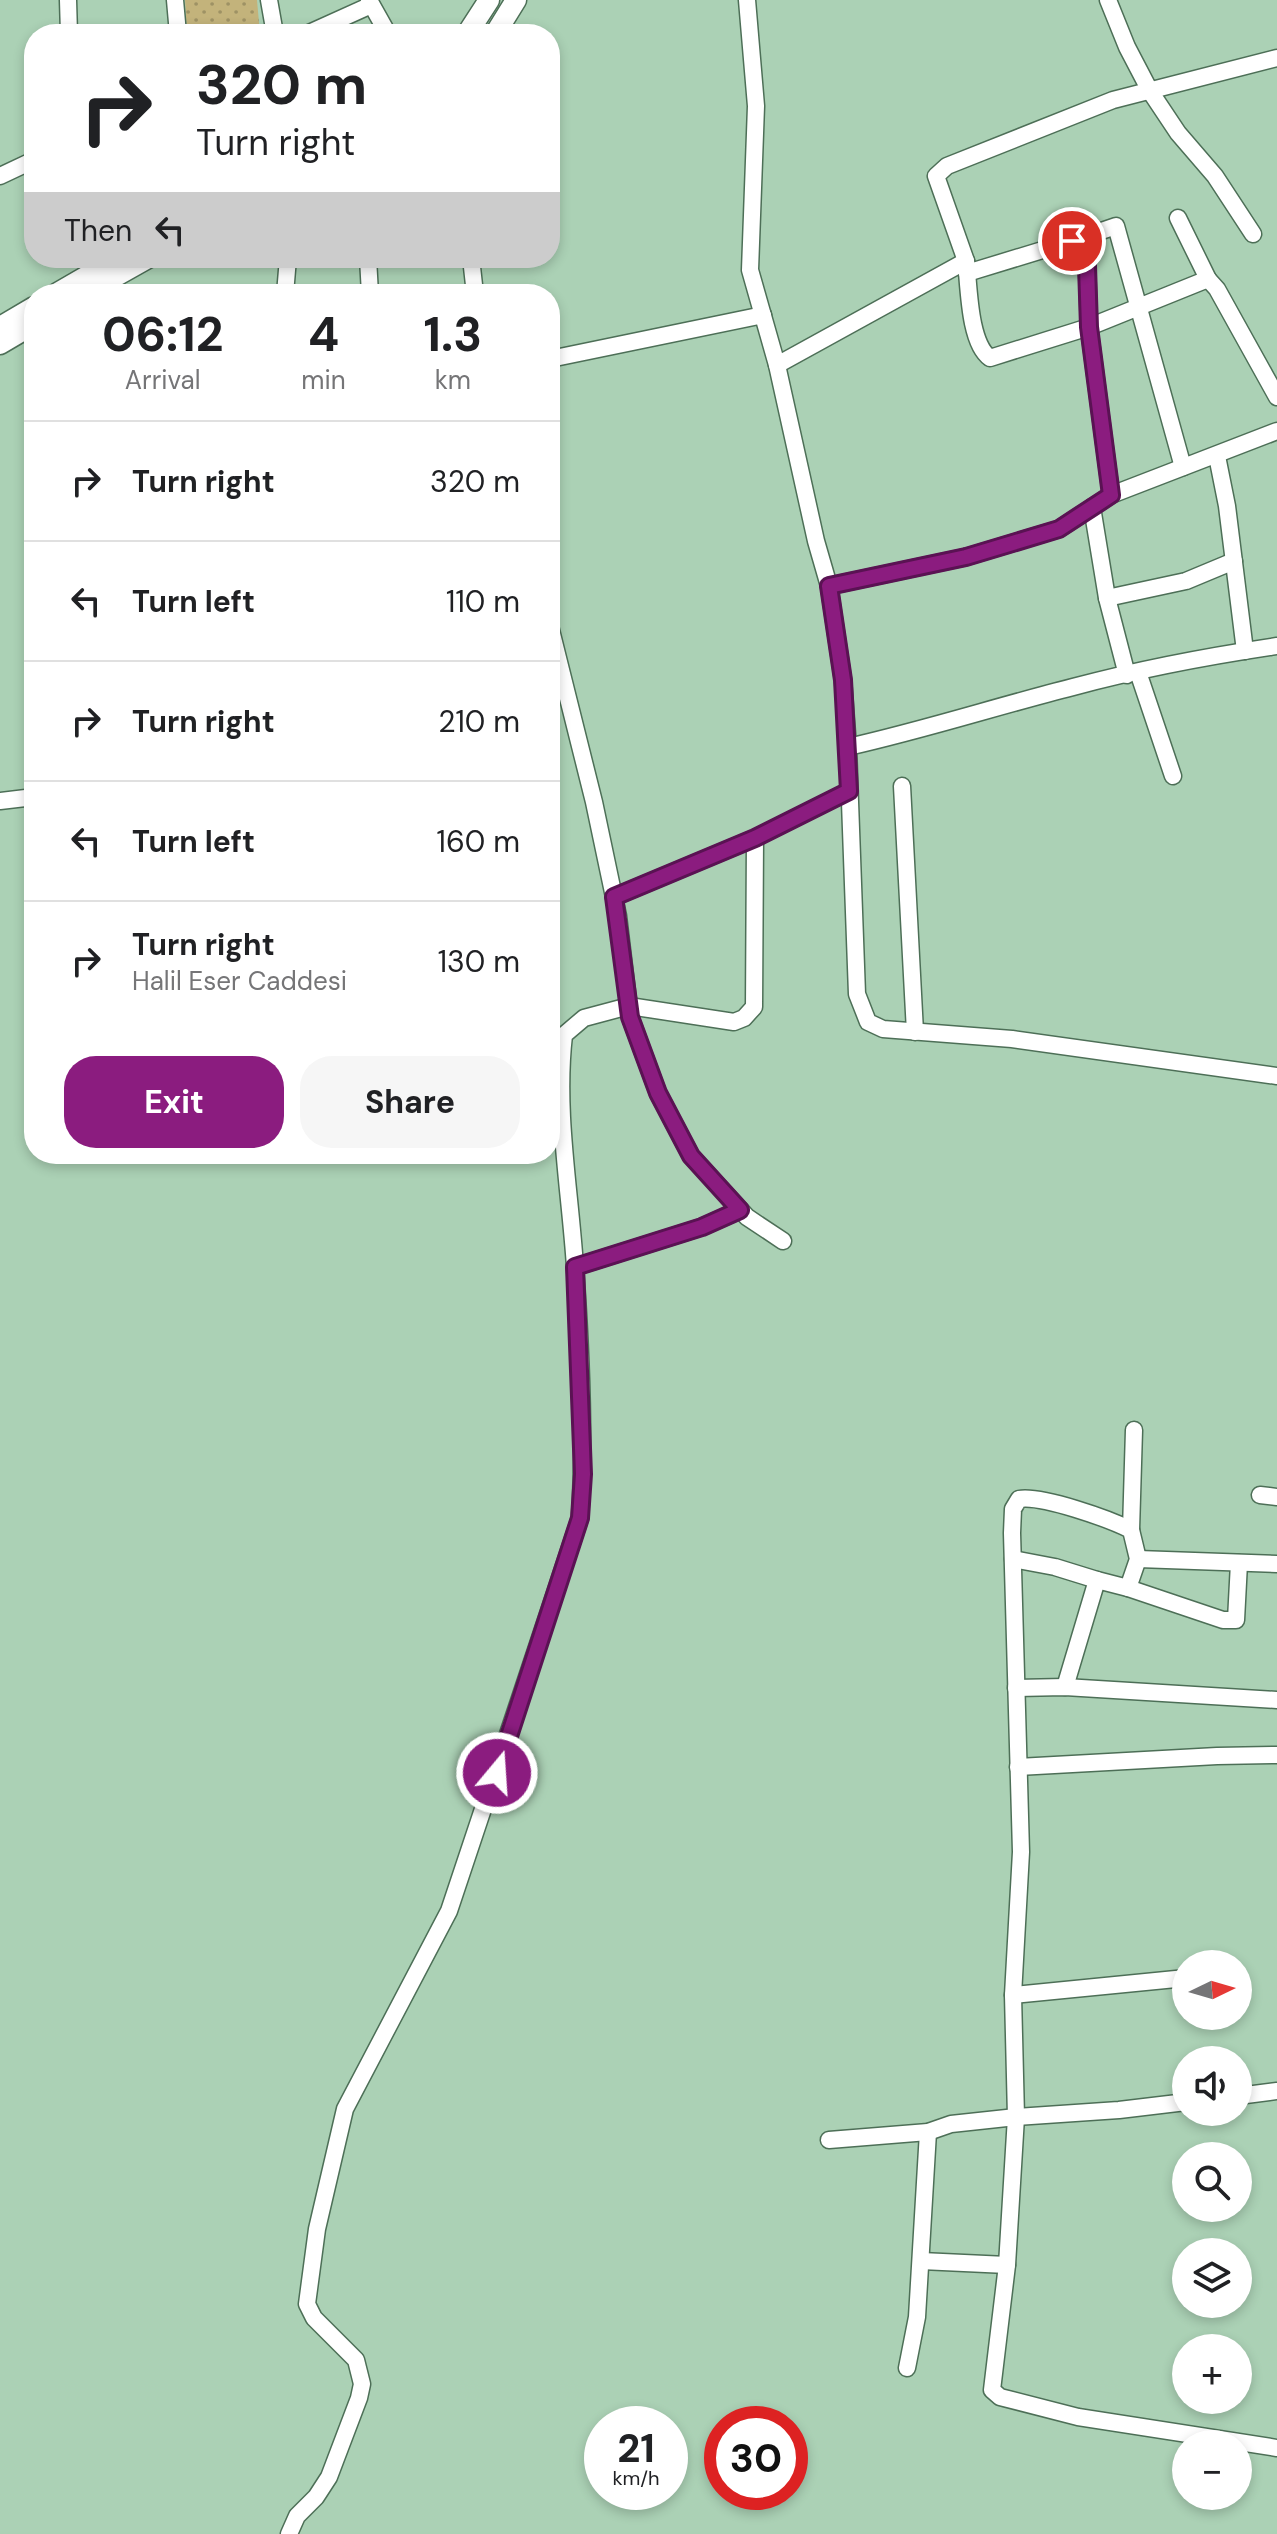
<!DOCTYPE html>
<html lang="en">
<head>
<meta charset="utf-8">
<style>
  :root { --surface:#fff; --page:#f6f6f6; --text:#202124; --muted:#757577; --line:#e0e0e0; --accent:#8b1c7f }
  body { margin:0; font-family:"DM Sans",sans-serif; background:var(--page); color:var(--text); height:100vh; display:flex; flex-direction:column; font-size:30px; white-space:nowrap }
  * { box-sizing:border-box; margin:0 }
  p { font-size:26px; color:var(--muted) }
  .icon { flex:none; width:44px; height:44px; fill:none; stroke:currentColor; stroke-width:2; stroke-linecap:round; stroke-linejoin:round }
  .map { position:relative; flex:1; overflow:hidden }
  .sheet { position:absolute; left:24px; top:284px; width:536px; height:880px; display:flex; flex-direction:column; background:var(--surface); border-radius:32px; box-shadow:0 4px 12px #0003 }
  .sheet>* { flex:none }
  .top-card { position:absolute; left:24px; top:24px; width:536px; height:244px; border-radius:32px; box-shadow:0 4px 12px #0003; background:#fff; color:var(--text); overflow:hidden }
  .needle { width:52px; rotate:85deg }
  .fabs { position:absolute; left:1172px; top:1950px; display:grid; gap:16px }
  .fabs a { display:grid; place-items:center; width:80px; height:80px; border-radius:50%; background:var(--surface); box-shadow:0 4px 12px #0003; font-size:40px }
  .speed { position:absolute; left:584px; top:2406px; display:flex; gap:16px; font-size:40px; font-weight:700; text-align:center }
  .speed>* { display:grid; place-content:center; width:104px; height:104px; border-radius:50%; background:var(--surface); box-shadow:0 4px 12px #0003; line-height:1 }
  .speed small { font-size:20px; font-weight:400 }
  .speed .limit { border:12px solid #d22; background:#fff; color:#111 }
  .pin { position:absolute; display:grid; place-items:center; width:68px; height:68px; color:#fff; margin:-34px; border:4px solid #fff; border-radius:50%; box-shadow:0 2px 8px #0007 }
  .me { position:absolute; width:88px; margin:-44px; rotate:18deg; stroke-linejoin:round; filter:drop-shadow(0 0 6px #0008) }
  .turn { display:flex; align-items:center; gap:28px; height:168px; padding:0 40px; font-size:36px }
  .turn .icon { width:104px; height:104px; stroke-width:2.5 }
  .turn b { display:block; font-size:56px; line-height:68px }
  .then { display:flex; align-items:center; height:76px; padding:0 40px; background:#0003; gap:16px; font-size:30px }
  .eta { display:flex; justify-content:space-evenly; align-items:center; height:136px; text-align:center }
  .eta b { font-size:48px; font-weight:700; line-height:56px }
  .cta { display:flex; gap:16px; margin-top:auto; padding:16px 40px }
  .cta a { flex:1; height:92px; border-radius:32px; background:var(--accent); color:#fff; font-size:32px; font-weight:700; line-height:92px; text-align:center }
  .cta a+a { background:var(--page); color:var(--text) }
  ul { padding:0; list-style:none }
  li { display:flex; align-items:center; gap:24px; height:120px; padding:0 40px; border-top:2px solid var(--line) }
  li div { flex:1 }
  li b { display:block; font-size:30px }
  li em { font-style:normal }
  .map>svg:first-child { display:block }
</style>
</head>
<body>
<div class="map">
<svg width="1277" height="2534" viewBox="0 0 1277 2534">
  <defs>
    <pattern id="green-dots" width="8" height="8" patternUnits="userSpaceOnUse" patternTransform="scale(2)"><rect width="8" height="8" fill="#c3b37b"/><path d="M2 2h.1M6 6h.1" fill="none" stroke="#9e9264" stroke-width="1.8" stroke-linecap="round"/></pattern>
  </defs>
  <rect width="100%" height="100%" fill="#abd1b5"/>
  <polygon fill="url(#green-dots)" points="185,0 257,0 260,34 187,34"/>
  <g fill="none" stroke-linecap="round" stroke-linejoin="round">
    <g stroke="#4d6f57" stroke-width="19">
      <g id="minor">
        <polyline points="68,0 69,34"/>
        <polyline points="175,0 178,34"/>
        <polyline points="269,0 275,34"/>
        <polyline points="369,0 388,34"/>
        <polyline points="747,0 756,106 750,270 777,365 816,541 829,586 843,680 848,747 857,994 868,1022 883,1029 1012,1039 1277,1076"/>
        <polyline points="1108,0 1127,47 1150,91 1178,133 1215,176 1253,234"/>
        <polyline points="307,34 369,6"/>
        <polyline points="0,176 34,160"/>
        <polyline points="1178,218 1208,279"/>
        <polyline points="1072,241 1116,226 1183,467"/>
        <polyline points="89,258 106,294"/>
        <polyline points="368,258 370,294"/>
        <polyline points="471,258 475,294"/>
        <polyline points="966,261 936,176 947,166 1113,100 1277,58"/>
        <polyline points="967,273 1072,241 1082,246 1087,266 1089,327 1111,495"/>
        <polyline points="285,294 288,258"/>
        <polyline points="550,359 763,315"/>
        <path d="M777,365l189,-104c3,26 3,82 24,97l99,-31 119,-48 9,10 60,108"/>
        <polyline points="1217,456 1227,506 1245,651"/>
        <polyline points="1092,507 1107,598 1127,675"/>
        <polyline points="829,586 966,557 1059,529 1111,495 1277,431"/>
        <polyline points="1107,598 1186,581 1234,561"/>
        <polyline points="550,626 594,802 618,916 630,1017 658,1093 691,1156 747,1217 783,1241"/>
        <polyline points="1138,672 1173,776"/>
        <path d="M848,747c76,-17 150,-41 225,-60 67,-18 136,-31 204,-41"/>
        <polyline points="902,786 915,1032"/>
        <polyline points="0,801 34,797"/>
        <polyline points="614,897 755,838 849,791"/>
        <polyline points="575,1267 702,1227 740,1210"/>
        <polyline points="1260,1495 1277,1497"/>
        <polyline points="1131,1530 1134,1430"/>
        <polyline points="1013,1559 1055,1567 1097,1580"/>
        <polyline points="1138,1559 1277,1564"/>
        <polyline points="1128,1588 1223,1620 1236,1620 1239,1563"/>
        <path d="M1065,1687l32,-107 31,8 10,-29 -7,-29c-22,-11 -89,-35 -112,-31l-6,10 -1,24 9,319 -8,143 3,122 -9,148 -15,125 8,7 78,20 199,31"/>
        <polyline points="1016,1688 1065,1687 1277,1700"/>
        <polyline points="1018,1767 1217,1756 1277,1755"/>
        <polyline points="1013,1995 1186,1978"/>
        <polyline points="1238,2096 1277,2091"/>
        <polyline points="829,2140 928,2132 951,2124 1016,2117 1119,2110 1186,2102"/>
        <polyline points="921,2261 1007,2265"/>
        <polyline points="907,2368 917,2317 928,2132"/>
        <path d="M289,2534l8,-18 19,-19 13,-20 30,-79 3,-14 -6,-24 -42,-42 -7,-14 10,-75 28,-120 104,-198 131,-393c5,-83 1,-168 -5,-251 -5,-78 -20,-155 -11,-232l20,-17 45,-12 105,16 10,-4 10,-11 1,-169"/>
      </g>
    </g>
    <g stroke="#4d6f57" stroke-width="23">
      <g id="major">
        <polyline points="467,34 489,0"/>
        <polyline points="495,34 516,0"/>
        <polyline points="56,294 118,258"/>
        <polyline points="84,294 148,258"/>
        <polyline points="0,327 34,307"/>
        <polyline points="0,344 34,324"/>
      </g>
    </g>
    <use href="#minor" stroke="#fff" stroke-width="16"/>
    <use href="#major" stroke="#fff" stroke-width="20"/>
  </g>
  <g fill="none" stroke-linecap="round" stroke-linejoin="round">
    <g stroke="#5a1253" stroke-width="20">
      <polyline id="route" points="497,1773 580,1518 583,1474 575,1267 702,1227 740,1210 691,1156 658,1093 630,1017 614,897 755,838 849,791 843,680 829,586 966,557 1059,529 1111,495 1089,327 1087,266 1082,246 1072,241"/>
    </g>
    <use href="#route" stroke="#8b1c7f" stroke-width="14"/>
  </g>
</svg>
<div class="fabs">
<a><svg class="needle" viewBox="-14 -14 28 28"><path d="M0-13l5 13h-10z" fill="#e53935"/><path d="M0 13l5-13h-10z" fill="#757577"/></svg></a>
<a><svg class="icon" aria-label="sound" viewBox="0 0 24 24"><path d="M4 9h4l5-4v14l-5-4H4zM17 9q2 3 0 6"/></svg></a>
<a><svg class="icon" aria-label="search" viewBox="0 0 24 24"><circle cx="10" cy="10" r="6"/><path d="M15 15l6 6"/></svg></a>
<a><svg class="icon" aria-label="layers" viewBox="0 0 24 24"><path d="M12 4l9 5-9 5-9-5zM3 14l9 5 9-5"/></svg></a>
<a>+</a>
<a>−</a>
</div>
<div class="speed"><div>21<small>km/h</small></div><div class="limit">30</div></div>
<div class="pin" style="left:1072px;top:241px;background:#d93025"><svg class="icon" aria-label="arrive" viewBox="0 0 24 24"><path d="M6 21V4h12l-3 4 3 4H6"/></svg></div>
<svg class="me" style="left:497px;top:1773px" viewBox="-20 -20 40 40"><circle r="17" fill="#8b1c7f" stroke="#fff" stroke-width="3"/><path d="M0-11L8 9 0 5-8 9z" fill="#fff"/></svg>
<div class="top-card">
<div class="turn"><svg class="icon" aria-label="right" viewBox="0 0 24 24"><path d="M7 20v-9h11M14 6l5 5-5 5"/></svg><div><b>320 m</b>Turn right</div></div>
<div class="then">Then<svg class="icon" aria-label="left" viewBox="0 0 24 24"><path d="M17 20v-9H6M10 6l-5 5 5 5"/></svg></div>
</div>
<section class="sheet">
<div class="eta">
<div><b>06:12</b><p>Arrival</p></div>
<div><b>4</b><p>min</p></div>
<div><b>1.3</b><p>km</p></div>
</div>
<ul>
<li><svg class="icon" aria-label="right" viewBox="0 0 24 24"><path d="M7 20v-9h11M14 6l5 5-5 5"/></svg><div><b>Turn right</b></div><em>320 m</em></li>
<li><svg class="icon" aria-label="left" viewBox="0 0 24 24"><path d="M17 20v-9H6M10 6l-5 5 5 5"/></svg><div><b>Turn left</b></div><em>110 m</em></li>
<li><svg class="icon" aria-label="right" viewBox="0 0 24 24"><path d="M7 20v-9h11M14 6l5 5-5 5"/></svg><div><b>Turn right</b></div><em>210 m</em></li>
<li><svg class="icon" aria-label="left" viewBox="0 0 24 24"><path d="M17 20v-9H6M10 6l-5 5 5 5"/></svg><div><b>Turn left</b></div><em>160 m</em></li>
<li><svg class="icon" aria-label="right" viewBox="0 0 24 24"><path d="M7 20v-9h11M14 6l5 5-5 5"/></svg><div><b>Turn right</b><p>Halil Eser Caddesi</p></div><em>130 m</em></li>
</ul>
<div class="cta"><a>Exit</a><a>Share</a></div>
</section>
</div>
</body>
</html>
